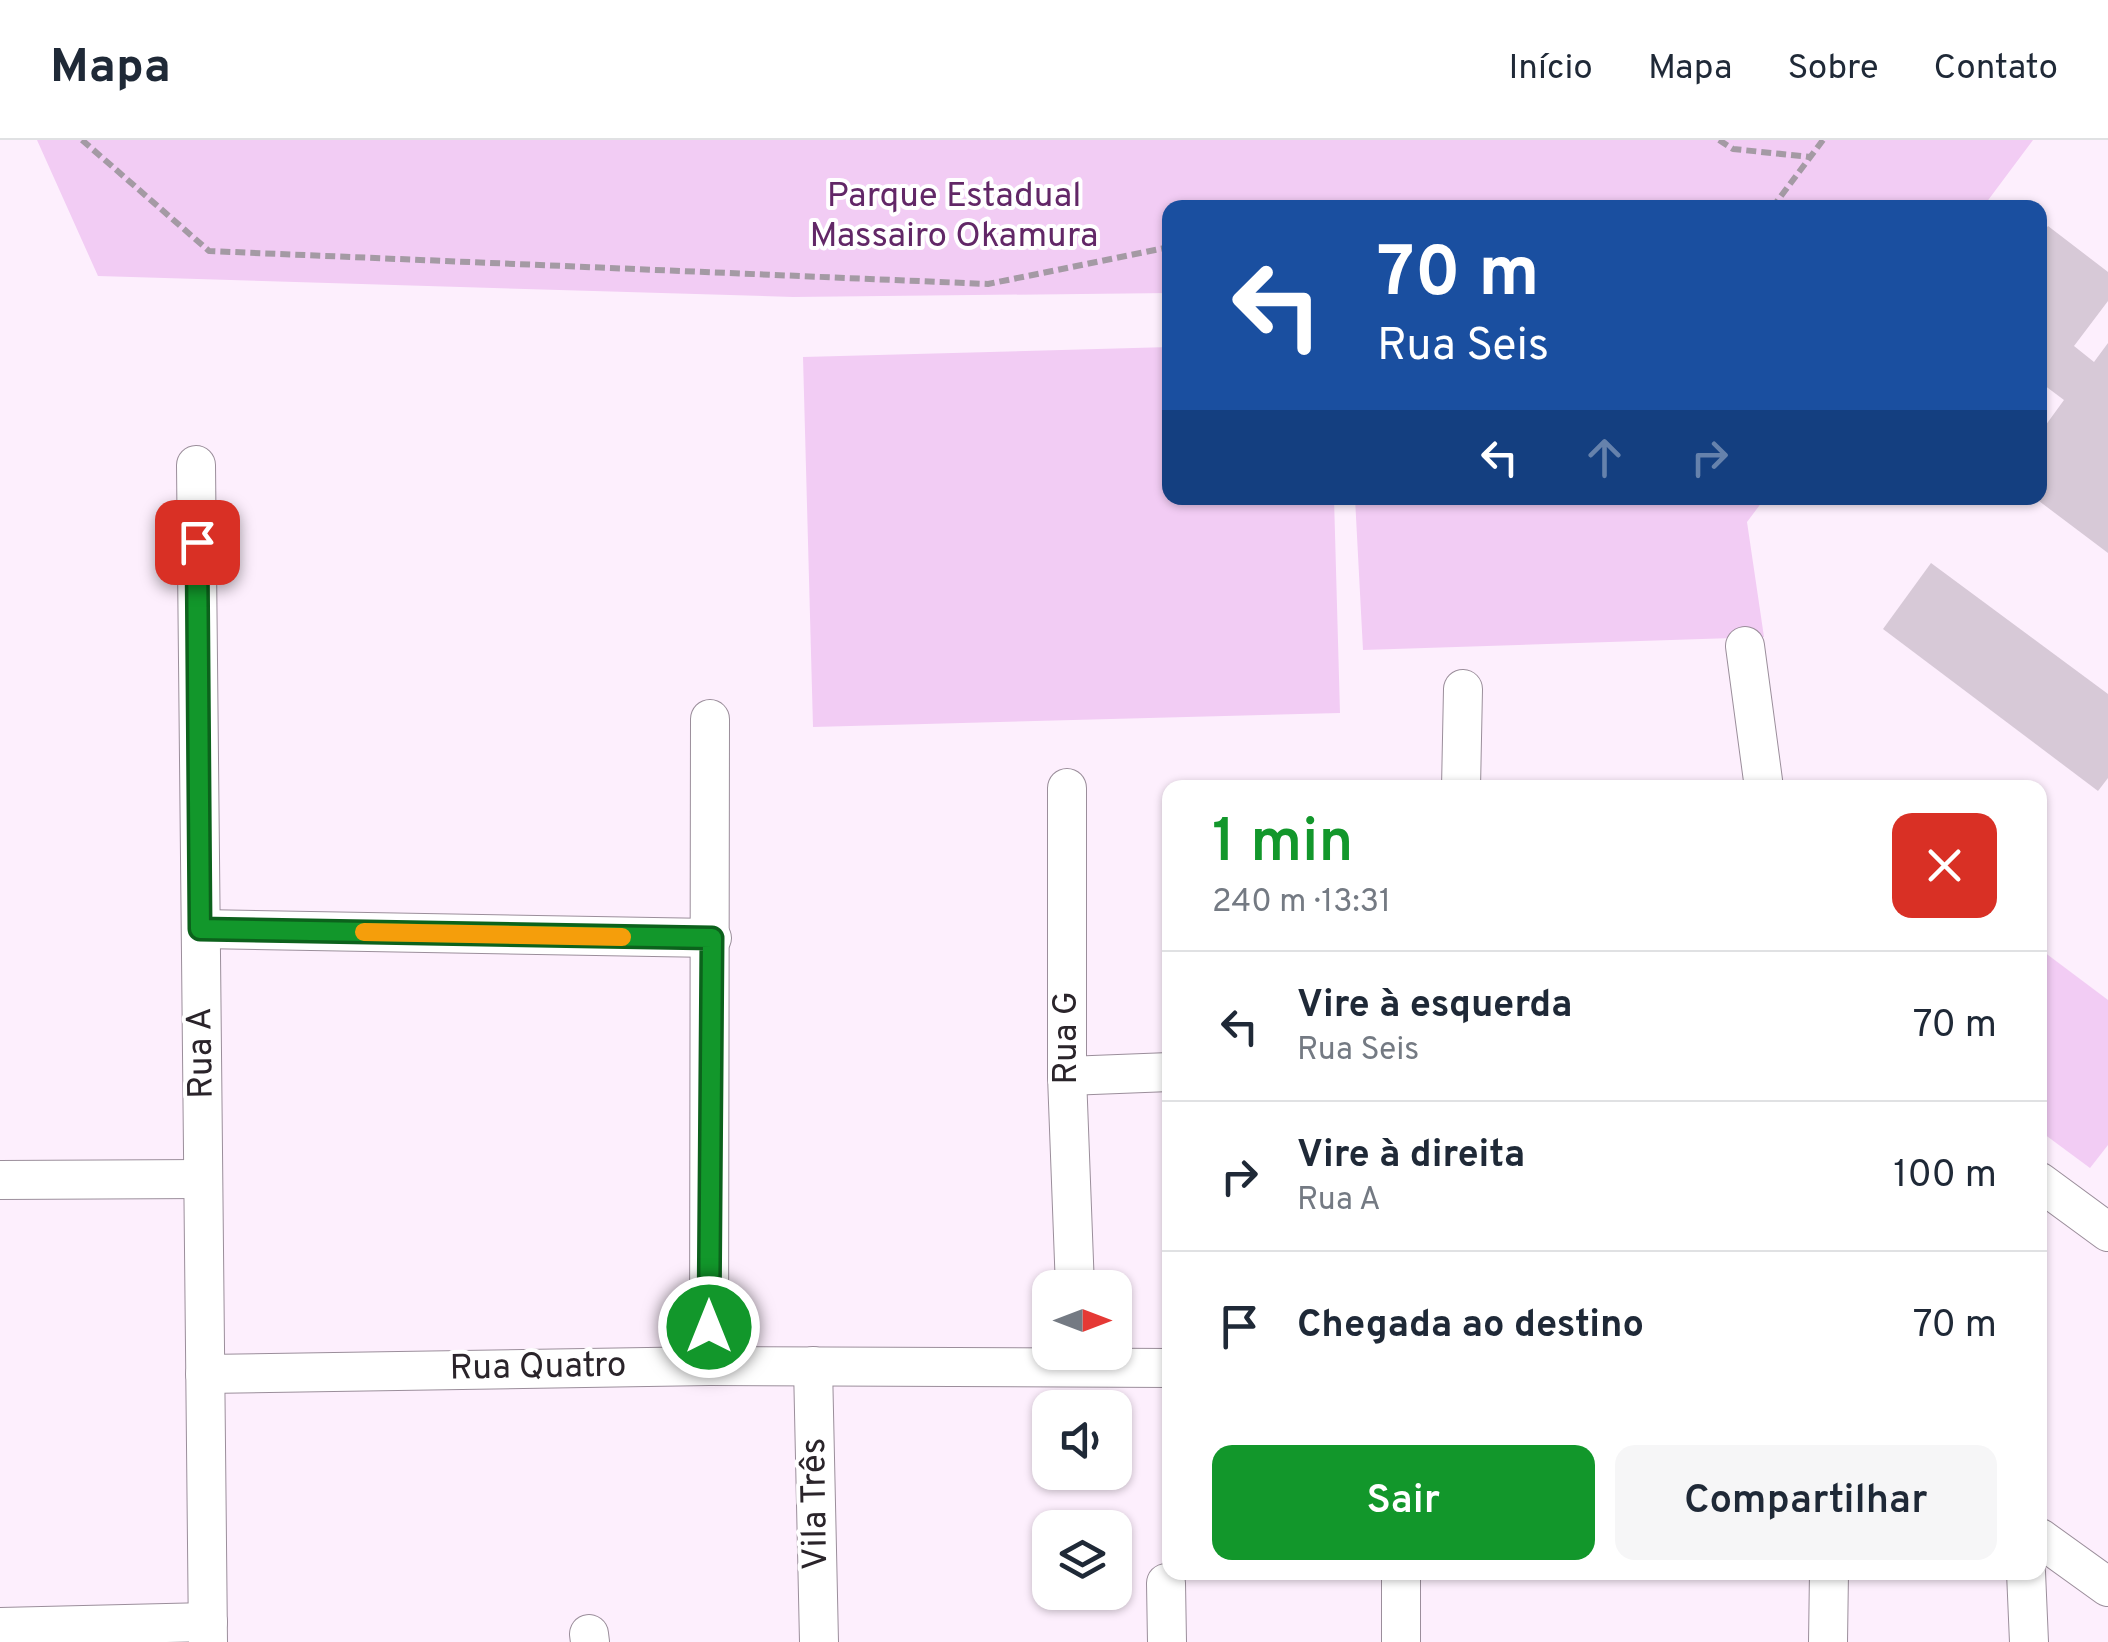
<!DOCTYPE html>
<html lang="pt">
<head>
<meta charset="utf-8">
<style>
  :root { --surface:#fff; --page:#f6f6f7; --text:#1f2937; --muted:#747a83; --line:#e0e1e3; --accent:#12972b }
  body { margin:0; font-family:Overpass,sans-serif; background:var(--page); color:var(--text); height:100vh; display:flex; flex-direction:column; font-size:38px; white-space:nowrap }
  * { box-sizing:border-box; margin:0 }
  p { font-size:32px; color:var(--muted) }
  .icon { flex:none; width:55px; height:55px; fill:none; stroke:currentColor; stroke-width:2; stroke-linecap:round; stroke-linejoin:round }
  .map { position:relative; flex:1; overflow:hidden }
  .sheet { position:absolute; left:1162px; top:640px; width:885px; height:800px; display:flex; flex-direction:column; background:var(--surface); border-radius:20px; box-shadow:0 2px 8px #0004 }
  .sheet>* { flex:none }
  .banner { position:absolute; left:1162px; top:60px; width:885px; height:305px; border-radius:20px; box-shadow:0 2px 8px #0004; background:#1a4fa0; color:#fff; overflow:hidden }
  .needle { width:65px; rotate:90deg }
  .tools { position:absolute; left:1032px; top:1130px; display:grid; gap:20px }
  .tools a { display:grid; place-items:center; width:100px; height:100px; border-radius:20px; background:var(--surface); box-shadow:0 2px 8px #0004; font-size:50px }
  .pin { position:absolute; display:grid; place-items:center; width:85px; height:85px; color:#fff; margin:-42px; border-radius:20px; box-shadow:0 5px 15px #0006 }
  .me { position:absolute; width:110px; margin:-55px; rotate:0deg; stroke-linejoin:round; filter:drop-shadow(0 0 8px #0008) }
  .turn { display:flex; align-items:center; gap:35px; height:210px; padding:0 50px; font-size:45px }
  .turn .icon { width:130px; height:130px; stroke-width:2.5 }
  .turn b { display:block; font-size:70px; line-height:85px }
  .lanes { display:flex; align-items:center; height:95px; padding:0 50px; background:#0003; justify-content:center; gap:50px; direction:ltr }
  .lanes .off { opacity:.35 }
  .round { display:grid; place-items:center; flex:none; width:105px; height:105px; border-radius:20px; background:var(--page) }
  .head { display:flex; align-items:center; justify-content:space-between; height:170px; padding:0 50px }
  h1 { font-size:60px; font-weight:600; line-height:75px; color:var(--accent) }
  .button { display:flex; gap:20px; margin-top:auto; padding:20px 50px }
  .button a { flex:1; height:115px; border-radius:20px; background:var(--accent); color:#fff; font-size:40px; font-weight:600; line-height:115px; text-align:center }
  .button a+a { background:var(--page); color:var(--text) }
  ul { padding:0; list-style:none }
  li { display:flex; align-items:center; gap:30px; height:150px; padding:0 50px; border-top:2px solid var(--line) }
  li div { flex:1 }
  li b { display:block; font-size:38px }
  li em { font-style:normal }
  header { display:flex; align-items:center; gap:60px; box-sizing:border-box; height:140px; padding:0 50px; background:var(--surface); border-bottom:2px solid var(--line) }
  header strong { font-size:48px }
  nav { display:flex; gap:55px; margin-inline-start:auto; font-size:35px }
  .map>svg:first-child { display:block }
</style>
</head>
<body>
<header>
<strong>Mapa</strong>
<nav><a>Início</a><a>Mapa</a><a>Sobre</a><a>Contato</a></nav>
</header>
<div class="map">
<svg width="2108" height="1502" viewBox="0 0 2108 1502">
  <rect width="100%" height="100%" fill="#fdeffd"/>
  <g fill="#f2ccf4">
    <polygon points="37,0 2033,0 1983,67 1170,68 1170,153 793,157 98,136"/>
    <polygon points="1170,207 1170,358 1334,358 1340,573 813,587 803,217"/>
    <polygon points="1355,358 1765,358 1747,382 1764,497 1363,510"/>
    <polygon points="2040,809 2108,860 2108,1005 2090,1028 2040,991"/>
  </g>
  <g fill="#d7c9d7">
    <polygon points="2048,86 2108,132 2108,161 2074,206 2094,222 2108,203 2108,413 2035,358 2040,358 2040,293 2064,260 2044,245 2040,250 2040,97"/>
    <polygon points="1931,423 2108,554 2108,638 2098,651 1883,489"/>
  </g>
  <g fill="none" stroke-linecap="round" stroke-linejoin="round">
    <g stroke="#9b8e9b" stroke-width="40">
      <g id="minor">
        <polyline points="196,325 208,1502"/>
        <polyline points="1745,506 1764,648"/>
        <polyline points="1067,648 1067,936 1075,1148"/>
        <polyline points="1461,648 1463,549"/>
        <polyline points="201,789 712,798"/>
        <polyline points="1067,936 1170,932"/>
        <polyline points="0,1040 203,1039"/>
        <polyline points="2040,1042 2108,1092"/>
        <polyline points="709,1226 710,579"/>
        <polyline points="813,1226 819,1502"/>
        <polyline points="205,1234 709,1226 1170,1228"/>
        <polyline points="2040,1398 2108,1447"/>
        <polyline points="2026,1432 2029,1502"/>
        <polyline points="1166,1443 1167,1502"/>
        <polyline points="0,1487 208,1482"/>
        <polyline points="589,1494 590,1502"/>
        <polyline points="1401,1502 1401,1432"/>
        <polyline points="1828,1502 1829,1432"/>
      </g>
    </g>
    <g stroke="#a49aa4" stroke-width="6" stroke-dasharray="10 5" stroke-linecap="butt">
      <polyline points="82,0 209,111 988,144 1170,107"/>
      <polyline points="1719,0 1733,9 1811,17"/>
      <polyline points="1772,68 1823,0"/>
    </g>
    <use href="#minor" stroke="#fff" stroke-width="38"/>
  </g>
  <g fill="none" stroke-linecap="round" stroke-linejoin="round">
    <g stroke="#0c621c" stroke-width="25">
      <polyline id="route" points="197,402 200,789 712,798 709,1187"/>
    </g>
    <use href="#route" stroke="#12972b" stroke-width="18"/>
    <polyline stroke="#f59e0b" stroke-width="18" points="364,792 622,797"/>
  </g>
  <g text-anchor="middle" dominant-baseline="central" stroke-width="8" stroke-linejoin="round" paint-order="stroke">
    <g font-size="35" fill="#622767" stroke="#fff">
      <text x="954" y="57">Parque Estadual<tspan x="954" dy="40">Massairo Okamura</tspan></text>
    </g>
    <g font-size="35" fill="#2a242a" stroke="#fff">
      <text transform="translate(1067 898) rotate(-90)">Rua G</text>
      <text transform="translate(202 913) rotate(-91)">Rua A</text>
      <text transform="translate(538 1228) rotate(-1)">Rua Quatro</text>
      <text transform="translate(816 1364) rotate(-91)">Vila Três</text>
    </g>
  </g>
</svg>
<div class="tools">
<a><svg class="needle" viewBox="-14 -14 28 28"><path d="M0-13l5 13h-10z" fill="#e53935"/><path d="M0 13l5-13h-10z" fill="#747a83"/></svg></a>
<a><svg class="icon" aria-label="sound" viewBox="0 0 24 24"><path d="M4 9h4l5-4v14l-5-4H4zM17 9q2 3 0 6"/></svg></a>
<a><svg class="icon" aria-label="layers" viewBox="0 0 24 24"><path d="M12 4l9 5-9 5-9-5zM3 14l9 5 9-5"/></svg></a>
</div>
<div class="pin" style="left:197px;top:402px;background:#d93025"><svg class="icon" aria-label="arrive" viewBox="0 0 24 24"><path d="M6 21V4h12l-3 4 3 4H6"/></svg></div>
<svg class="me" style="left:709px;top:1187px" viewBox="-20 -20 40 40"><circle r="17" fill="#12972b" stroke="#fff" stroke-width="3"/><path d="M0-11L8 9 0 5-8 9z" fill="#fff"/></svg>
<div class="banner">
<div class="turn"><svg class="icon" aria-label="left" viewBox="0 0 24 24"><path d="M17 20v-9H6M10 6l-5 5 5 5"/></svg><div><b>70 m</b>Rua Seis</div></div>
<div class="lanes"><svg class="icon" aria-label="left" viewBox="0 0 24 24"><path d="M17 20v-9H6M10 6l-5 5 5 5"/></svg><svg class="icon off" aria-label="ahead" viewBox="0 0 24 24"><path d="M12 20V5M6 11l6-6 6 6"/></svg><svg class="icon off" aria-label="right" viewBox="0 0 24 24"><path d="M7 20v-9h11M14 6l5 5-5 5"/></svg></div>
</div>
<section class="sheet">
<div class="head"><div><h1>1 min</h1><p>240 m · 13:31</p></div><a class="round" style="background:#d93025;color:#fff"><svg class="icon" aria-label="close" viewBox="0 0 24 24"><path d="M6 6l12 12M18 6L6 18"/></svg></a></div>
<ul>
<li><svg class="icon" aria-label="left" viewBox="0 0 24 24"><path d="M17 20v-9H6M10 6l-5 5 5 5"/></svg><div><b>Vire à esquerda</b><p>Rua Seis</p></div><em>70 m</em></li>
<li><svg class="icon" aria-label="right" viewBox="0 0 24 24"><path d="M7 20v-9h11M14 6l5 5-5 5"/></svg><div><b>Vire à direita</b><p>Rua A</p></div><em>100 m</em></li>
<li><svg class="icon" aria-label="arrive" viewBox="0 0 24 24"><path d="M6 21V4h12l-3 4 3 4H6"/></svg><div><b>Chegada ao destino</b></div><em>70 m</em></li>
</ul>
<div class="button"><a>Sair</a><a>Compartilhar</a></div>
</section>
</div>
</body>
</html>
